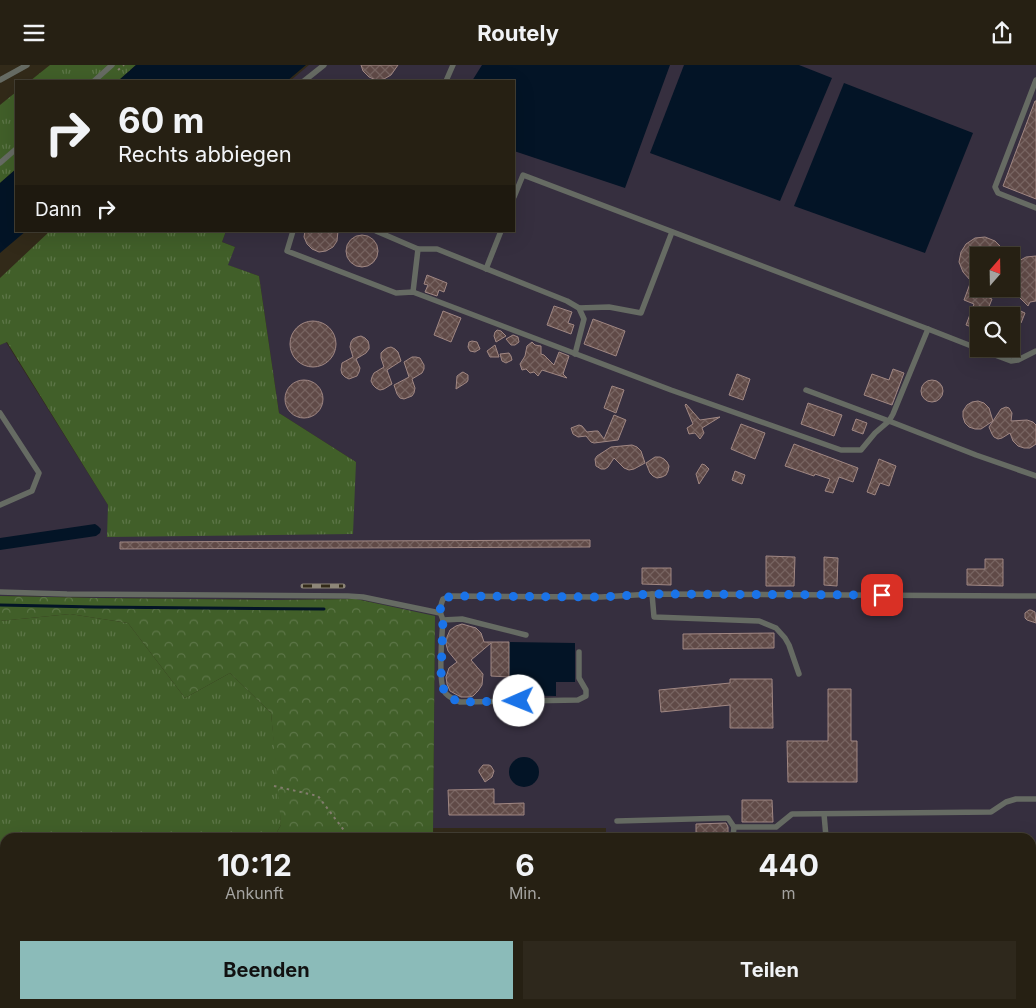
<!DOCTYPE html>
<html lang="de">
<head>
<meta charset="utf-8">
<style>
  :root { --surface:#262013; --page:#2e281c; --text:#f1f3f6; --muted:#a4a3a0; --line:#423e33; --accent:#8bbbb9 }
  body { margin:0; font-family:Inter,sans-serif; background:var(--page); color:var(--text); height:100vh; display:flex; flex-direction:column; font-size:19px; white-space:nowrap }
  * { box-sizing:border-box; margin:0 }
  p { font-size:16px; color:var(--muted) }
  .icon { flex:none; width:28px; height:28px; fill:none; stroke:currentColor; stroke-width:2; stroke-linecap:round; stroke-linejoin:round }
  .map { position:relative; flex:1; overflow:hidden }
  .sheet { position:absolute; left:0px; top:768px; width:1036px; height:176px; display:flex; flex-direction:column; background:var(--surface); border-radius:15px 15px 0 0; box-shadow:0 5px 20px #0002,0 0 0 1px var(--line) }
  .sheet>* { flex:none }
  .guide { position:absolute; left:15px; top:15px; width:500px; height:152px; border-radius:0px; box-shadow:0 5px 20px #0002,0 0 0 1px var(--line); background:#262013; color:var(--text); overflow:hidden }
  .needle { width:32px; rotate:20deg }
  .controls { position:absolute; left:970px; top:182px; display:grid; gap:10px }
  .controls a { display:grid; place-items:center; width:50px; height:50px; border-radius:0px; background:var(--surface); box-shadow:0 5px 20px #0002,0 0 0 1px var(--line); font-size:25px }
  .pin { position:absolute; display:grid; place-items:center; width:42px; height:42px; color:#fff; margin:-21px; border-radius:10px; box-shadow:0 2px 8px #0006 }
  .me { position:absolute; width:55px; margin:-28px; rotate:269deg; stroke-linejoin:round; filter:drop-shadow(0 0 4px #0008) }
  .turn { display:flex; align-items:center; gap:18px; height:105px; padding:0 20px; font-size:22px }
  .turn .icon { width:65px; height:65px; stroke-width:2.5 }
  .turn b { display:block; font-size:35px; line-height:42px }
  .then { display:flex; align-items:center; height:48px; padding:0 20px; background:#0003; gap:10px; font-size:19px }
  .eta { display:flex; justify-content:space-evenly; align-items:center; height:85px; text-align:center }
  .eta b { font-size:30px; font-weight:700; line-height:35px }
  .button { display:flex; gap:10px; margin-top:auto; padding:10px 20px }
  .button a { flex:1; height:58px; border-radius:0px; background:var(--accent); color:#111; font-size:20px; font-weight:700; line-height:58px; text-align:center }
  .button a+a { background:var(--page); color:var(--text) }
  header { display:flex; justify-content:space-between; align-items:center; height:65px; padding:0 20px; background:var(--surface); font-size:22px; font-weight:700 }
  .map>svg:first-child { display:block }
</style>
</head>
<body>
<header><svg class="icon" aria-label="menu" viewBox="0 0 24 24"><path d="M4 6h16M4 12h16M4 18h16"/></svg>Routely<svg class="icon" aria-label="share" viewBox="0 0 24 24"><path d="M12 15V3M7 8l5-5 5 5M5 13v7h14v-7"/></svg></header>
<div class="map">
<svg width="1036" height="943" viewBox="0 0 1036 943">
  <defs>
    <pattern id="grass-tufts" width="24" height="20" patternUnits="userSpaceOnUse" patternTransform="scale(1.25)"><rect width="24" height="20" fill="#415f29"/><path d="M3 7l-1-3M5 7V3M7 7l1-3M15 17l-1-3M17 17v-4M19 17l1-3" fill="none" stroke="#5d7648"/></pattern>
    <pattern id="forest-crowns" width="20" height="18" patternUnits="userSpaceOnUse" patternTransform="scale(1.25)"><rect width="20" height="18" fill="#415f29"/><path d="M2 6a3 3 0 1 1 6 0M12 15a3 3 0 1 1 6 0" fill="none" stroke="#5d7648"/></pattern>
    <pattern id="building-cross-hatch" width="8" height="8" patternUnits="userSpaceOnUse" patternTransform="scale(1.25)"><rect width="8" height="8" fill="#604a47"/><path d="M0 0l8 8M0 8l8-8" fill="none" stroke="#776461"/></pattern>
  </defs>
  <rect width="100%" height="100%" fill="#322a19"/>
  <path fill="#362f3f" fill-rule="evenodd" d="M309,0h727v850h-5v-78h-425v-9h-173l2,-211 -79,-18 -81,1 -178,-2 -97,-2v-251l6,-3 102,163 248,-43 -77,-49 -20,-137 -32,-11 8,-18 -13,-5 4,-11h288v-150h-224zM979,191h32v33h-32zM979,251h32v33h-32z"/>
  <g fill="url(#grass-tufts)">
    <polygon points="50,0 136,0 118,16 30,16"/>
    <polygon points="16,27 16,104 0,118 0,40"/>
    <polygon points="50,166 226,166 222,177 235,182 228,200 259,211 279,348 356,397 353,469 107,472 108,440 7,277 0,280 0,213"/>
    <polygon points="70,549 128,558 185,633 230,608 271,648 280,733 281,760 274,772 5,772 5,939 395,939 395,943 0,943 0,556"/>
  </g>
  <g fill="url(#forest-crowns)">
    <polygon points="0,531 97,533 275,535 356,534 435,551 433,772 274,772 281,760 271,648 230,608 185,633 128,558 70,549 0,556"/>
    <rect x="395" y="939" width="60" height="4"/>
  </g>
  <g fill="#031426">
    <polygon points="136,0 306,0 287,16 118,16"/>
    <polygon points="482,0 670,0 625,123 514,86 514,16 472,16"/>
    <polygon points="684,0 799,0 832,13 780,136 650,88"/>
    <polygon points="844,18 973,68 925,188 794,141"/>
    <polygon points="16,104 16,166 26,166 0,188 0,118"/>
    <polygon points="95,459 98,461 101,464 100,468 96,471 0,485 0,473"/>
    <polygon points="509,577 575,578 575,617 556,617 556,631 503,630 503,617 509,617"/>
    <circle cx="524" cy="707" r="15"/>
  </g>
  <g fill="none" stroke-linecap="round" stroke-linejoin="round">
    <polyline stroke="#031426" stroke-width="3" points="0,540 95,542 324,544"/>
  </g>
  <g fill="url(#building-cross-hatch)" stroke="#a08783">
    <polygon points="361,0 398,0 391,10 384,14 376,15 369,12 363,6"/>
    <polygon points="1035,36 1036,36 1036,134 1003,121"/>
    <polygon points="305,166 338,166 337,176 333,182 326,186 319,187 312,184 307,179 304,172"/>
    <circle cx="362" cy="186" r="16"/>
    <polygon points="985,172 995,176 1002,183 1005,191 979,191 979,229 992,234 988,244 979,241 979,265 966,260 974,239 964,235 971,216 963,207 959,197 961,187 966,179 975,173"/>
    <polygon points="1036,191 1036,236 1030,237 1028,241 1013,226 1011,220 1011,206 1017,197 1026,192"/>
    <polygon points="427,210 447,218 444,227 439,225 437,231 425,227 428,220 424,219"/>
    <polygon points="554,241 572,247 568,258 574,260 571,269 547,260"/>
    <polygon points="1012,242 1025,248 1021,258 1011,254 1011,251 1009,251"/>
    <polygon points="443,246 461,253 451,277 434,270"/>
    <polygon points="593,254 625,266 616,291 584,279"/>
    <circle cx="313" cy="279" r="23"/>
    <polygon points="497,265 501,266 506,271 496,277 494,271 495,267"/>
    <polygon points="513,270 518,272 519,277 515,280 511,280 506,274"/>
    <polygon points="361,271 365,273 368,276 369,280 369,284 366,288 356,294 360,303 359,307 357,311 349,314 345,312 342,309 341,305 342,298 353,292 350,282 351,277 353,274 357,272"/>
    <polygon points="472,276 477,277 480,284 475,287 470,286 468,282 469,277"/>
    <polygon points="532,277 535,280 541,281 541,289 544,290 554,300 559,287 569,291 563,309 567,313 542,305 538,311 534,307 530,308 526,304 522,305 520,299 525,291 527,281"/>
    <polygon points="495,280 499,292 490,292 487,286"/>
    <polygon points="391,282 395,284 398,287 401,296 387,305 392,319 384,324 380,325 376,323 373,320 371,316 372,312 374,308 384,302 381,293 381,288 384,285 387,283"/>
    <polygon points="509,288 511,291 512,295 506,298 502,296 500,289"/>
    <polygon points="412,292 416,292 420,293 424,300 424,304 422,308 412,314 415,323 414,328 412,331 404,334 400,333 397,329 394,320 409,312 404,297"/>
    <polygon points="893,304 904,308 892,340 864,330 872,309 889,315"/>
    <polygon points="463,307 468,310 468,315 467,317 456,324 457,311 461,308"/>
    <polygon points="737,309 750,314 743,335 729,330"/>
    <circle cx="304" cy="334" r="19"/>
    <circle cx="932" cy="326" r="11"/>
    <polygon points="612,321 624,325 616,348 604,343"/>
    <polygon points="978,336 984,338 989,343 993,356 1001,344 1006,342 1009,343 1012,348 1011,356 1027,355 1033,357 1036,360 1036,379 1030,383 1024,383 1018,381 1013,376 1010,368 1002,373 998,374 994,372 992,369 989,362 993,356 981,364 975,364 969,362 965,358 963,352 963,346 967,340 972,337"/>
    <polygon points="808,338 842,350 834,371 801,359"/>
    <polygon points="686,339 700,355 720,352 702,363 704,368 700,374 695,368 689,369 687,363 693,359 685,340"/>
    <polygon points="614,350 626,355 618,375 594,378 591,377 586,371 578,372 573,369 571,363 579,360 582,361 587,367 595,366 598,366 604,374"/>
    <polygon points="856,354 867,358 863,369 852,365"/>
    <polygon points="741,359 765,368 755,394 731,384"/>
    <polygon points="794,379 858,403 853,417 839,412 833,428 825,426 830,414 815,409 814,411 785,401"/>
    <polygon points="632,380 637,382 641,386 645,398 634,404 629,405 624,403 614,393 608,402 605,404 601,404 596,401 595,394 597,391 611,382"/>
    <polygon points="655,392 660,392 664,394 667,397 669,401 668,406 666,410 662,412 657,413 653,411 650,408 646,398"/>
    <polygon points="879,394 896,401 889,421 880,418 875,430 867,427"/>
    <polygon points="702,399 705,400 709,404 699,419 696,409"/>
    <polygon points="735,406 745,410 742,419 732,415"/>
    <polygon points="590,475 590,482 120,484 120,477"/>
    <polygon points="766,491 795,492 794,521 766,521"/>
    <polygon points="824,492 838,493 837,521 824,520"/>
    <polygon points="985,494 1003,494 1003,521 967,520 967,504 985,504"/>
    <polygon points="642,503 671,503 671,520 642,519"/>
    <polygon points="1029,545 1031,545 1035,547 1036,558 1027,555 1025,553 1025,548"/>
    <polygon points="462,559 476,563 481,568 484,577 509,577 509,612 491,611 491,578 471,595 483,609 482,620 478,626 473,631 469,632 461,632 450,626 447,619 446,612 449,603 457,597 448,586 446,579 447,572 450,565 456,561"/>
    <polygon points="774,568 774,583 683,584 683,569"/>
    <polygon points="730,614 772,614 773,663 730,663 730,640 661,647 659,625 730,618"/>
    <polygon points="828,624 851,624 851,676 857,676 857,717 788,717 787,676 828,676"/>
    <polygon points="483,700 489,700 491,701 494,706 492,712 485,717 479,707 479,705"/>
    <polygon points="494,724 494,739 524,738 524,750 449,750 448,725"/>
    <polygon points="742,735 772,735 773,757 742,757"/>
    <polygon points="726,758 728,762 728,772 696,772 696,759"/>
  </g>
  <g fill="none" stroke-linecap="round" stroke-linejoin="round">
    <g stroke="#837d6e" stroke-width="2" stroke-dasharray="2.5 4" stroke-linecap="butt">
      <polyline points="118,5 124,0"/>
      <polyline points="274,721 318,731 349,772"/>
      <polyline points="575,943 575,939"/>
    </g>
    <g stroke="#666b63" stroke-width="5.5">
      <polyline points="0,15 27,0"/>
      <polyline points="1036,15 995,122 998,128 1036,143"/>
      <polyline points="94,16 112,0"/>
      <polyline points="304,16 324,0"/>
      <polyline points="446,16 453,0"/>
      <polyline points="0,98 16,84"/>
      <polyline points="514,132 523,110 928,264"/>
      <polyline points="293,166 287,186 396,228 413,227 671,325 841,385 861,385 875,368 889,356 976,390 1036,411"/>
      <polyline points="376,166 418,184 413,227"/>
      <polyline points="418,184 437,184 567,236 579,243 584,254 575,289"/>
      <polyline points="486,204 501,166"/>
      <polyline points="579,243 609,242 641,248 672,167"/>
      <polyline points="979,284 1011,296 1018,295 1036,286"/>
      <polyline points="806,325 889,356 893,349 928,264 979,284"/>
      <polyline points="0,348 39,408 32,426 0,440"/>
      <polyline points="0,527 67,529 348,531 363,532 440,548"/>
      <polyline points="652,529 654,552 759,556 776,563 785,573 789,580 799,609"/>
      <polyline points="443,555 462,554 526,570"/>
      <path d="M579,587v26l7,12v6l-8,4 -118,2c-6,-3 -13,-5 -16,-11 -6,-11 -2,-57 -1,-71 -4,-8 -3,-13 0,-21l9,-3 149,1 51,-3 384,2"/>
      <polyline points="824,749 826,772"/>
      <polyline points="617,756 728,753 734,762 733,772"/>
      <polyline points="734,762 776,762 792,749 991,747 1006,737 1016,734 1036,734"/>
      <polyline points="1031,853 1036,853"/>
    </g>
    <g stroke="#666b63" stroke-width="11">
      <polyline points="548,939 548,942"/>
      <polyline points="451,943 451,939"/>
      <polyline points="644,943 644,939"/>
    </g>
    <g stroke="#8d8678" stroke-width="5">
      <polyline id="rail" points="303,521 343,521"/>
    </g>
    <use href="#rail" stroke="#322a19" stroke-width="3" stroke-dasharray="9" stroke-linecap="butt"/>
  </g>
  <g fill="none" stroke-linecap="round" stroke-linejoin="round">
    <path stroke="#1a73e8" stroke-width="9" stroke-dasharray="0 16.2" d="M519,636l-59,1 -10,-4 -6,-7 -3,-14 2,-58c-4,-7 -3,-12 0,-20l9,-3 149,1 51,-3 230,1"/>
  </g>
</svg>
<div class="controls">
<a><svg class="needle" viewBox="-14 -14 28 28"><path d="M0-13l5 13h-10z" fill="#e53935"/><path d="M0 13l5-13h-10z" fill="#a4a3a0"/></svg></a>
<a><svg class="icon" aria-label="search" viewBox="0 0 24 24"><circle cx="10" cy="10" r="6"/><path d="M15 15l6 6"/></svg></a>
</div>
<div class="pin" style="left:882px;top:530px;background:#d93025"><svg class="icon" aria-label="arrive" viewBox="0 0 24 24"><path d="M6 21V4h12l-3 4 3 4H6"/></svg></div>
<svg class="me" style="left:519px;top:636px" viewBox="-20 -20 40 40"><circle r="19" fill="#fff"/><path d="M0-13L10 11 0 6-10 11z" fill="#1a73e8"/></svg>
<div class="guide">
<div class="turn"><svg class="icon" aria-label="right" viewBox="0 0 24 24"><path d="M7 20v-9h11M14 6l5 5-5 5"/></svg><div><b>60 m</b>Rechts abbiegen</div></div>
<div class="then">Dann<svg class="icon" aria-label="right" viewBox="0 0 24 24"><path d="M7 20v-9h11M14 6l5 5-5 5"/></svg></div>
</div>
<section class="sheet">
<div class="eta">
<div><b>10:12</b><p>Ankunft</p></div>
<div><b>6</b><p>Min.</p></div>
<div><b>440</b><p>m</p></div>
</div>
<div class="button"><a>Beenden</a><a>Teilen</a></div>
</section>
</div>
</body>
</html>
